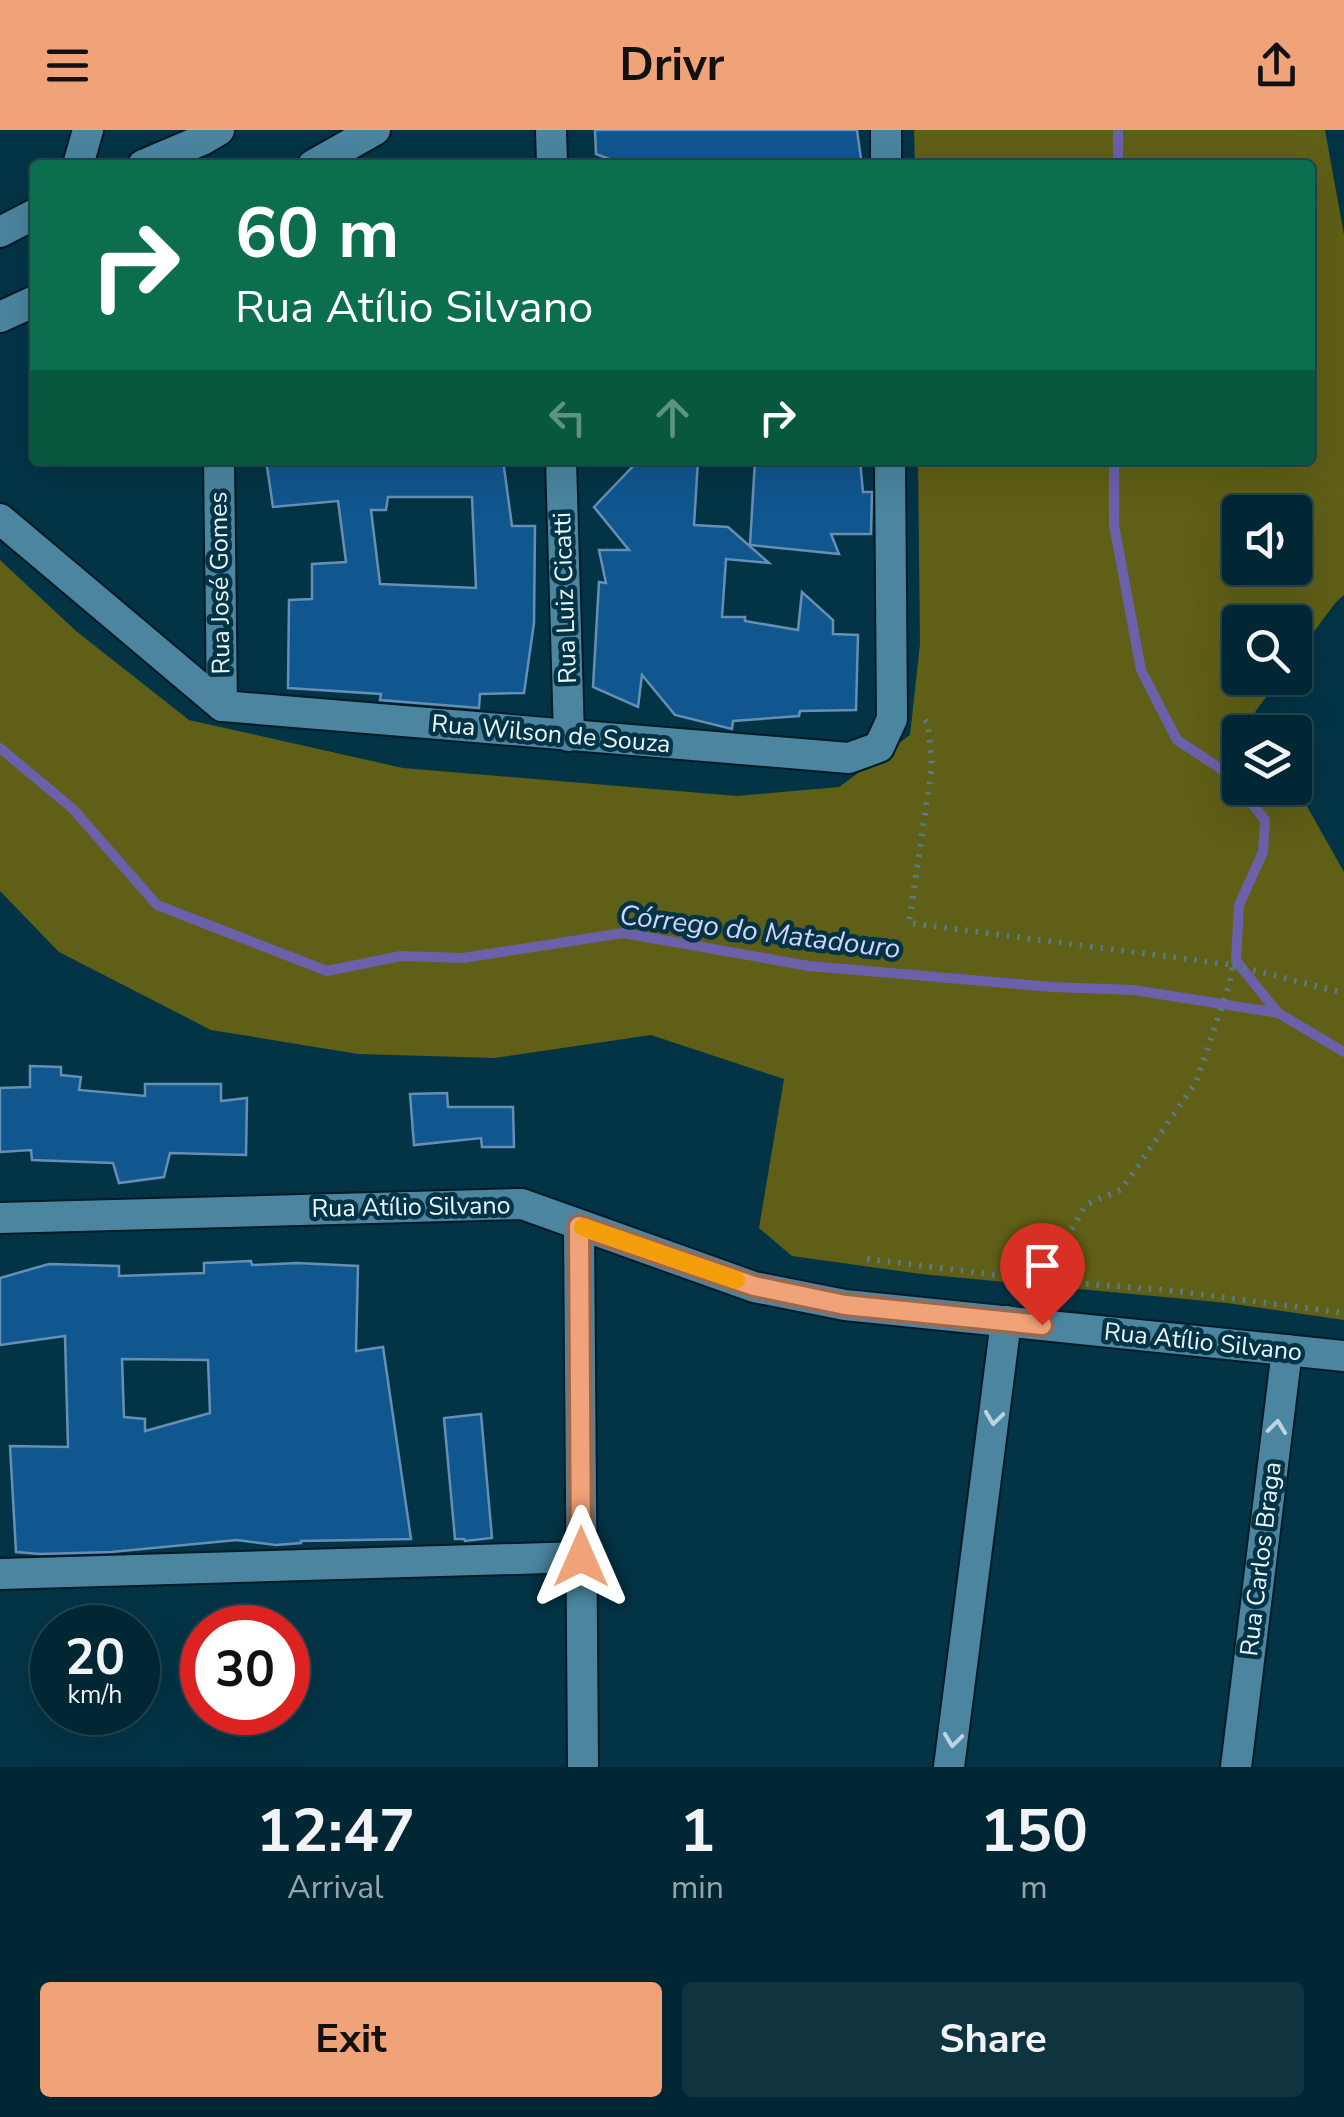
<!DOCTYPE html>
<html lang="en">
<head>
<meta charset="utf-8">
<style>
  :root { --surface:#022734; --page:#103340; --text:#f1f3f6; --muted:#96a5ac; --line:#23444f; --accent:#f0a279 }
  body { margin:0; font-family:"Nunito Sans",sans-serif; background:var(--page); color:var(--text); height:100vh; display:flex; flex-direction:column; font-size:38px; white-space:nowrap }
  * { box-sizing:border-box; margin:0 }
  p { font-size:32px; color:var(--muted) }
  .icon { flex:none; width:55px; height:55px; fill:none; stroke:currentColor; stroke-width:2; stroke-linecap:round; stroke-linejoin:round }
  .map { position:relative; height:1637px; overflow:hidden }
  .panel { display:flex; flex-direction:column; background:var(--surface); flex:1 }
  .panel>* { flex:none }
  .top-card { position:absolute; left:30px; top:30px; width:1285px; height:305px; border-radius:10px; box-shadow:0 10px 40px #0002,0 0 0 2px var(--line); background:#0b6e4f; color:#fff; overflow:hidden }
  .controls { position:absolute; left:1222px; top:365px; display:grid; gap:20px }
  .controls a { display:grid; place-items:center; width:90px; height:90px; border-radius:10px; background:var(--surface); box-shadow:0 10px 40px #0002,0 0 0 2px var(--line); font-size:50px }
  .speed { position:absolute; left:30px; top:1475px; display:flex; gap:20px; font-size:50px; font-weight:700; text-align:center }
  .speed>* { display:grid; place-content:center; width:130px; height:130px; border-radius:50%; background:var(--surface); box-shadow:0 10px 40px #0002,0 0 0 2px var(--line); line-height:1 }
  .speed small { font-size:25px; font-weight:400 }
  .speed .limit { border:15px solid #d22; background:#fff; color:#111 }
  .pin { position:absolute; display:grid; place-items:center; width:85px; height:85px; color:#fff; margin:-102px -42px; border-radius:50% 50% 50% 0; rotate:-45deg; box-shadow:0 0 10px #0007 }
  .pin .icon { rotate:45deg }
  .me { position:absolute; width:110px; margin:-55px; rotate:0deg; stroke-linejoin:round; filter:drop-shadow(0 0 8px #0008) }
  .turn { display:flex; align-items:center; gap:35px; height:210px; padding:0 40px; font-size:45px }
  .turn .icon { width:130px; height:130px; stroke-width:2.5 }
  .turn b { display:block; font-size:70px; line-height:85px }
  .lanes { display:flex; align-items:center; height:95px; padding:0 40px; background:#0003; justify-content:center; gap:50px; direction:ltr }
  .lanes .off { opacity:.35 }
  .eta { display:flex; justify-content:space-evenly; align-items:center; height:170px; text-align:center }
  .eta b { font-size:60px; font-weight:700; line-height:70px }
  .button { display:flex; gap:20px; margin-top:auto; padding:20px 40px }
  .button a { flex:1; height:115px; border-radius:10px; background:var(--accent); color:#111; font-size:40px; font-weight:700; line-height:115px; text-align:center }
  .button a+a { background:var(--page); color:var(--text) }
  header { display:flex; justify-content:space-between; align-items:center; height:130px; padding:0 40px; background:var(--accent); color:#111; font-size:45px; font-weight:700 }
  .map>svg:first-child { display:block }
</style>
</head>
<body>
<header><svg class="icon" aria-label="menu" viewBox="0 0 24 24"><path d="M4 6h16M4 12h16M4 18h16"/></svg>Drivr<svg class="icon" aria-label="share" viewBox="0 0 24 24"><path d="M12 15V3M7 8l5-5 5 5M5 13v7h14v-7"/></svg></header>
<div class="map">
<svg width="1344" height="1637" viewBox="0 0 1344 1637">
  <rect width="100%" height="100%" fill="#033446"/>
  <path fill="#5f5f17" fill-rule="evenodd" d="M914,0h411l19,105v360l-8,7 -41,55v-35h-55v56h40l-25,34 11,20h-26v56h55v-3l49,87v448l-117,-17 -306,-29 -129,-18 -33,-28 25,-149 -133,-44 -156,23 -137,-4 -147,-24 -152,-78 -59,-61v-331l76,71 113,89 214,48 334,28 102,-9 71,-52 10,-91 -2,-184h392v-295h-395zM1240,382h55v56h-55z"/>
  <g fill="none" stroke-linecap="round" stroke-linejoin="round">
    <g stroke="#6b60aa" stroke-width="10">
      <polyline points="1118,35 1118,0"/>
      <polyline points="1114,330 1114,395 1141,540 1177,610 1232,646 1240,657"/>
      <polyline points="0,618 73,679 157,775 327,841 401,826 463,828 623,803 809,836 1052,857 1134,860 1278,883 1344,922"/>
      <polyline points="1240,658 1265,690 1263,722 1239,775 1236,831 1278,883"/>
    </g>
  </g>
  <g fill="#10568f" stroke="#678eb4" stroke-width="2.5" fill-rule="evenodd">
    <polygon points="595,0 857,0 861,29 837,30 837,35 625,35 596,24"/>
    <path d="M266,330h237l9,66h23l-1,97 -10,70 -44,1 -1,14 -99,-8 1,-6 -93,-6 1,-88 23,-1v-35l34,-2 -8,-61 -65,6zM388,367h84l4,91 -96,-4 -9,-74h15z"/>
    <polygon points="639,330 698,330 694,395 728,397 769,433 726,429 722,487 745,487 745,491 798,500 802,462 833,490 833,504 858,505 856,580 800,581 799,586 733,591 732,599 675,585 642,545 638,577 593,557 599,452 606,453 599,420 629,420 594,377"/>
    <polygon points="755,330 860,330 863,362 872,362 871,404 831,404 839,424 750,415"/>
    <polygon points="30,936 61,937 61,945 81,947 79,960 145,966 145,954 221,954 221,971 247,968 246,1025 170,1023 164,1047 119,1053 113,1033 32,1030 31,1020 0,1022 0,958 30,957"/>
    <polygon points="447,963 448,977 513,977 514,1017 482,1017 481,1008 414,1015 410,964"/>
    <path d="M251,1131l1,4 45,-2 61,3 -2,85 27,-4 28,192 -110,2v2l-25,2 -39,-5 -126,12 -71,2 -24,-2 -6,-106 58,1 -3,-111 -65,9v-67l49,-14 70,2v10l85,-3v-10zM122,1229l86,1 2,53 -65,18v-12l-21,-2z"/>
    <polygon points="481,1284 492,1408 465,1411 464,1409 455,1409 444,1288"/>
  </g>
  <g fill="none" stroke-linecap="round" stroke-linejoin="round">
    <g stroke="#001a26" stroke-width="34">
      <g id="minor">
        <polyline points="551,0 552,35"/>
        <polyline points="886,0 886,35"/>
        <polyline points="78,35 88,0"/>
        <polyline points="143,35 202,10 219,0"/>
        <polyline points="313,35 375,0"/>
        <polyline points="0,102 35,84"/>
        <polyline points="0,187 35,171"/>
        <polyline points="219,330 222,576"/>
        <polyline points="561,330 569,606"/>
        <polyline points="0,389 222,576 849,628 879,617 892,589 890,330"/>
        <polyline points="0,1088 522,1074 754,1157 845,1175 1344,1226"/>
        <polyline points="579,1096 583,1637"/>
        <polyline points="0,1444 581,1427"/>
        <polyline points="949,1637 1006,1191"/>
        <polyline points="1236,1637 1287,1220"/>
      </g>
    </g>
    <g stroke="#587b88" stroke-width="6" stroke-dasharray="2.5 8" stroke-linecap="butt">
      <polyline points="925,590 928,594 932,636 909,793 1233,835 1230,852 1196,952 1122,1059 1086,1075 1042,1150"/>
      <polyline points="1233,835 1344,863"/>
      <polyline points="867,1129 1038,1150 1176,1161 1344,1183"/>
    </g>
    <use href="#minor" stroke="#4b859f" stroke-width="30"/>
  </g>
  <defs><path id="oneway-chevron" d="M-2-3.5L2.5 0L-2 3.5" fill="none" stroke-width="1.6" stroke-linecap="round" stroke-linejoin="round" transform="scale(2.5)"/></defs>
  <g stroke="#bbd4e0">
    <use href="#oneway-chevron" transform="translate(994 1288) rotate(97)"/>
    <use href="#oneway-chevron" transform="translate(1277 1297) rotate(-83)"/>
    <use href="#oneway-chevron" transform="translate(953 1610) rotate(97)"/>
  </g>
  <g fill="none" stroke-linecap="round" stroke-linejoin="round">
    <g stroke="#9c694f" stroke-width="25">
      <polyline id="route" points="581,1427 579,1096 754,1156 845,1175 1042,1195"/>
    </g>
    <use href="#route" stroke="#f0a279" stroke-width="18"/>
    <polyline stroke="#f59e0b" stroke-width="18" points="583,1097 736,1150"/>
  </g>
  <g text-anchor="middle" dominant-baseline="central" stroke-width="9" stroke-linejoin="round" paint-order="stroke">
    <g font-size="25" fill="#ebf6fc" stroke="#033446">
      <text transform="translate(220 453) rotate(-91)">Rua José Gomes</text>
      <text transform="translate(565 468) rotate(-92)">Rua Luiz Cicatti</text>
      <text transform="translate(551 604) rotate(5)">Rua Wilson de Souza</text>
      <text transform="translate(411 1077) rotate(-1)">Rua Atílio Silvano</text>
      <text transform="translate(1203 1212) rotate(6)">Rua Atílio Silvano</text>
      <text transform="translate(1261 1429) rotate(-83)">Rua Carlos Braga</text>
    </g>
    <g font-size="28" font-style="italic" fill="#d4d1fa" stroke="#033446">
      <text transform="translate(760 802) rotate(7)">Córrego do Matadouro</text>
    </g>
  </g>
</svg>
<div class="controls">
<a><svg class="icon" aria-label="sound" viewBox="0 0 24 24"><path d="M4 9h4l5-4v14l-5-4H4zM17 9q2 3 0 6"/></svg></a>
<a><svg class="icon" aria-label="search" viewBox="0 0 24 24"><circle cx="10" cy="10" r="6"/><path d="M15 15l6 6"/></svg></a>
<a><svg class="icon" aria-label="layers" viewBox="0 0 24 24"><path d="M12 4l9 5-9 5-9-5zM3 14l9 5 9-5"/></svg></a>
</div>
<div class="speed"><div>20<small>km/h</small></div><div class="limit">30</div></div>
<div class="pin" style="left:1042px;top:1195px;background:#d93025"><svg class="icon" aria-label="arrive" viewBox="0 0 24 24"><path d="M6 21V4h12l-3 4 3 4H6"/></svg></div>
<svg class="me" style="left:581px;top:1427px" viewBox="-20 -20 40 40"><path d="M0-17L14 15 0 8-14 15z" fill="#f0a279" stroke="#fff" stroke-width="4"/></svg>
<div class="top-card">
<div class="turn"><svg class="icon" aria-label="right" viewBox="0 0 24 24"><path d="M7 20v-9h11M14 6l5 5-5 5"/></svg><div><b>60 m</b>Rua Atílio Silvano</div></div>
<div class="lanes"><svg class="icon off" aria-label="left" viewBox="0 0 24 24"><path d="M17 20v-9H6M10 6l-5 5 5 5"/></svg><svg class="icon off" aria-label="ahead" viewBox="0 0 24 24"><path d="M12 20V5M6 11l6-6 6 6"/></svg><svg class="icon" aria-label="right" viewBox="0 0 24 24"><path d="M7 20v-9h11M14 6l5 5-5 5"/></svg></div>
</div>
</div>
<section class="panel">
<div class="eta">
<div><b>12:47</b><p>Arrival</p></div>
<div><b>1</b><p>min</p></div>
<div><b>150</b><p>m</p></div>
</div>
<div class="button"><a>Exit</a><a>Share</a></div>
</section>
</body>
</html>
